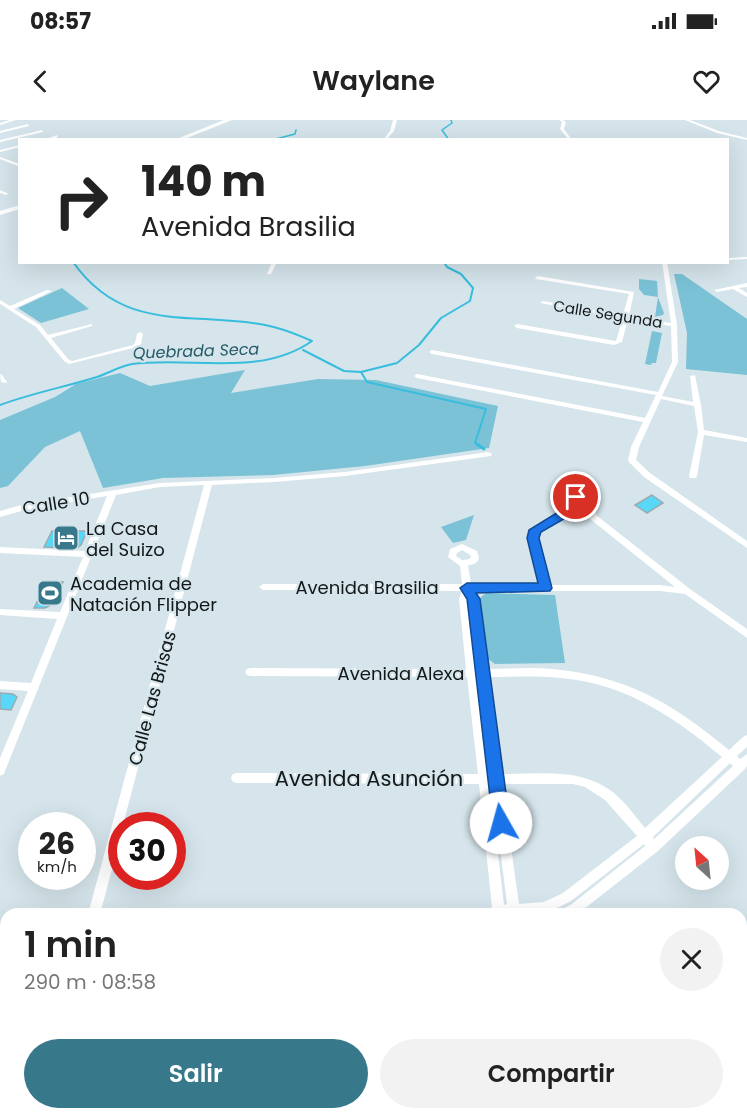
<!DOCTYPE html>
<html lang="es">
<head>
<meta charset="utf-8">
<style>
  :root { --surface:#fff; --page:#f2f2f2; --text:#222; --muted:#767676; --accent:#37798b }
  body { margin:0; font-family:Poppins,sans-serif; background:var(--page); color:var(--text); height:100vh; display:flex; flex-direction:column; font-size:22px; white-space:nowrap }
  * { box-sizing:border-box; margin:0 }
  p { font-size:20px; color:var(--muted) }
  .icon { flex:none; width:33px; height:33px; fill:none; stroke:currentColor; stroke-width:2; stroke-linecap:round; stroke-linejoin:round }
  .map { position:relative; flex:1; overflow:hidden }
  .drawer { position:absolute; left:0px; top:788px; width:747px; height:212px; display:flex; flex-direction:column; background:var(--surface); border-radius:18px 18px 0 0; box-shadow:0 6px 24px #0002 }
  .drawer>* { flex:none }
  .guide { position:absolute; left:18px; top:18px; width:711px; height:126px; border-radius:0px; box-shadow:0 6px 24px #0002; background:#fff; color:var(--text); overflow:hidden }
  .needle { width:39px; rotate:333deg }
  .tools { position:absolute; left:675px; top:716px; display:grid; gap:12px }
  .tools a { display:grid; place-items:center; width:54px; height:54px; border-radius:50%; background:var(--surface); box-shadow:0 6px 24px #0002; font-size:30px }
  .speed { position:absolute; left:18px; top:692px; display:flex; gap:12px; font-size:30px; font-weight:700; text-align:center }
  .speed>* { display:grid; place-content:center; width:78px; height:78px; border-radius:50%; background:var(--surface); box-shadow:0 6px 24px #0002; line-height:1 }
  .speed small { font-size:15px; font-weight:400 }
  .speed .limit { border:9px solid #d22; background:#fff; color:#111 }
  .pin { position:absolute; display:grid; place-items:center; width:51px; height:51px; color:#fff; margin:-26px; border:3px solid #fff; border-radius:50%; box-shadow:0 2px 6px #0007 }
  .me { position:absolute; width:66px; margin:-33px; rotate:353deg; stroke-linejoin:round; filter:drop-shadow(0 0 4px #0008) }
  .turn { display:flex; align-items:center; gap:21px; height:126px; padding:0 24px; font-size:27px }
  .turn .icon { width:78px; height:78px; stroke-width:2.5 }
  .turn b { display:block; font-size:42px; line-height:51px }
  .round { display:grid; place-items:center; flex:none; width:63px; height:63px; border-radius:32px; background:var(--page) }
  .head { display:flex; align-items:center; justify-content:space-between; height:102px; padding:0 24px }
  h1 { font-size:36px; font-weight:600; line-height:45px }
  .action { display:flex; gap:12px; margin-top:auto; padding:12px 24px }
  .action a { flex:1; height:69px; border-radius:36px; background:var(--accent); color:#fff; font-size:24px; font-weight:600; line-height:69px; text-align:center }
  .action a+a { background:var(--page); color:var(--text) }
  .status { display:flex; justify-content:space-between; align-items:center; height:42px; padding:0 30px; background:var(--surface); direction:ltr }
  .status svg { height:16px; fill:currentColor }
  header { display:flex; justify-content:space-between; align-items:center; height:78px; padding:0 24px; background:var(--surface); font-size:27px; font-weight:600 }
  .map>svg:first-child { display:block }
</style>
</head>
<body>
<div class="status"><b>08:57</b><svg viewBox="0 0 49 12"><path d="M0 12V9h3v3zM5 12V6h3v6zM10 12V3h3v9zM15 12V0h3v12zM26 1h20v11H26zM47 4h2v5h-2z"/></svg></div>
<header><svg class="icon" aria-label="back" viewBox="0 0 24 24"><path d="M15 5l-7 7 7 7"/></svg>Waylane<svg class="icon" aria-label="heart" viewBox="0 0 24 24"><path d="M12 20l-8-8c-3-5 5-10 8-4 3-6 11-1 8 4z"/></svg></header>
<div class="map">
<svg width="747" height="998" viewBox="0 0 747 998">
  <rect width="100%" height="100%" fill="#d5e5eb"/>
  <g fill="#7bc2d6">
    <polygon points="674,154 682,154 747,199 747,255 686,249 687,213"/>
    <polygon points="639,159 657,161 658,177 664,193 663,195 655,197 658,177 644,175 639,169"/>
    <polygon points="62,168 89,189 41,203 18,188"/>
    <polygon points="652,211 662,213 656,243 652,243 651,245 645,244"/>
    <polygon points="245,250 231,273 318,259 376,260 498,286 489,328 365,346 273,355 163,358 103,368 80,311 45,327 8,366 0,368 0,300 55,277 76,264 120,253 150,266"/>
    <polygon points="474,395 466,420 453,423 441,407"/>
    <polygon points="486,473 555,475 565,543 495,544 488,539 480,478"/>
  </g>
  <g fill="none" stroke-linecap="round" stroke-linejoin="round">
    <g stroke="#38bddd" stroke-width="1.5">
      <polyline points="272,20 295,14 296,10"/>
      <polyline points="449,20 442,10 452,3 451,0"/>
    </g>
    <g stroke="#38bddd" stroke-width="2">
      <polyline points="303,230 344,251 361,252 397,243 419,225 441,198 470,181 473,168 461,154 447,147 444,142"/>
      <polyline points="361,252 367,262 486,289 475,323 479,326"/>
      <path d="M0,285c32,-12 65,-18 97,-28 12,-4 23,-11 35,-13 60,-8 127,14 180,-23 -16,-7 -30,-13 -47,-16 -75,-14 -141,9 -192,-63"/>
    </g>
    <polyline stroke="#38bddd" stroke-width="3" points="477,324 484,329"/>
  </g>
  <g fill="#59d7f8" stroke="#9babb0" stroke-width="1.5">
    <polygon points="652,375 663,383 647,393 635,385"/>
    <polygon points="52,411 87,411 81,425 77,428 44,427"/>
    <polygon points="47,462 63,462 51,485 45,488 34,488"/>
    <polygon points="0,573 13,574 17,577 11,590 0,589"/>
  </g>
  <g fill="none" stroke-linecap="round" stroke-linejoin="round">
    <g fill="#fff" fill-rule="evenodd">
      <polygon points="10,0 16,0 0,5 0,3"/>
      <polygon points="393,0 397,0 394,11 386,20 383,20 390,11"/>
      <polygon points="559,0 563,0 566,2 564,9 572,20 569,20 560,9 562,2"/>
      <polygon points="685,0 690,0 719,11 747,18 747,20 717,13"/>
      <polygon points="28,4 29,6 0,13 0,11"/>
      <polygon points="42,10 43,12 0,22 0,20"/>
      <polygon points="57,15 58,17 49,20 43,20"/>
      <polygon points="20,25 20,27 0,32 0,30"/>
      <polygon points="0,37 20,44 20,47 0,39"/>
      <polygon points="0,70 7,73 8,74 6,75 0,73"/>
      <polygon points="747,137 747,139 728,140 728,138"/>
      <polygon points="272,142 277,142 271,154 267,154"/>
      <polygon points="662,142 667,142 677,205 678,242 662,276 693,282 690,256 695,255 701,285 704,310 747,318 747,322 704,315 697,356 696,358 690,358 689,356 698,312 694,286 661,279 639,327 636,340 650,353 747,421 747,428 644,357 629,342 628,340 631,327 643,302 417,258 414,256 417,254 645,298 656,275 432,234 429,232 432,230 658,272 672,242 671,206 628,199 622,222 614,225 517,208 514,206 517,204 616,221 623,198 540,183 543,181 623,195 629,174 536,159 535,158 538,156 634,172 629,196 671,203"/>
      <polygon points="747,163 747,167 739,168 747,173 747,177 733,169 717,172 714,170"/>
      <polygon points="47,170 52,171 14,189 40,205 48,215 92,204 92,206 51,218 68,239 72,241 133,225 135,223 137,214 140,212 143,214 141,224 137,227 69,244 64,241 36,207 0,184 0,180 10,186"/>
      <polygon points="0,254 2,255 7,262 6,263 1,262"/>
      <polygon points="488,332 492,334 491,336 345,356 274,362 212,365 123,705 122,705 122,712 100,794 88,794 204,365 160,367 116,375 5,651 4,654 0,656 0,638 28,571 0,569 0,561 31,563 57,499 0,495 0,489 60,492 83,437 0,433 0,427 85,431 107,376 25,390 0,397 0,391 25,384 160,363 274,358 345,352"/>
      <path d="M569,376h18l9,11v8l94,74 57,40v9l-62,-44 -25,-3h-187l4,8 10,70c21,0 43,-2 65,0 75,7 120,34 177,81l14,-13 4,-2v12l-10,9 3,3 7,-5v12l-2,3 -87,82 -78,61 -21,2 2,-4 11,-6 73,-58 -1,-2 -73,57 -22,11 -64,2 2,-4 5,-3 -13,-123 -243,-1 -4,-2 -1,-3 1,-3 4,-2 242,1 -11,-97 -217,-1 -3,-1 -2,-3 2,-3 3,-1 216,1 -7,-70 3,-8 -199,-1 -4,-3 4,-3h199l-2,-18 -12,-9 2,-8 12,-5 15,7 2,7c-2,5 -5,7 -11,7l3,19 70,1 -12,-47 2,-8 30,-18 2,-9zM574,380h8l6,8 1,10 86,69 -15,-2h-111l-12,-47 2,-7 29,-16 3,-11zM462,430l8,5 1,2 -2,2 -7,1 -6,-4 1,-3zM468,478l1,1 8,70h-1zM477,557h1l12,97h-2zM488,557c20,0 40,-1 60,0 72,3 121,36 174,80l-77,71c-10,-12 -19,-25 -31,-35 -32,-26 -74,-19 -113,-19zM730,643l3,3 -79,73 -1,-2zM490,664h2l15,120 -3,1zM502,664h71l12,3 20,13 32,36 -74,57 -19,9 -25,2z"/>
      <polygon points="31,993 45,993 44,998 30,998"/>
      <polygon points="524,993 538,993 540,998 526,998"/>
    </g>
    <g fill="#fff" fill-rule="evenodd">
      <polygon points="224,0 232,0 182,20 174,20"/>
      <polygon points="20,85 20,89 0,95 0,91"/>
    </g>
  </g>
  <polygon fill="#1a73e8" stroke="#114b97" stroke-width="1.5" points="576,373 582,377 574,383 569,396 541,412 539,418 552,468 550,471 476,473 480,479 510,703 508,708 501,711 495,708 493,703 467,479 460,468 467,463 538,463 527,418 529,410 560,391 565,378"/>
  <defs>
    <g id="hotel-square" transform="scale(1.35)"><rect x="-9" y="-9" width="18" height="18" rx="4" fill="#37798b" stroke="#d5e5eb"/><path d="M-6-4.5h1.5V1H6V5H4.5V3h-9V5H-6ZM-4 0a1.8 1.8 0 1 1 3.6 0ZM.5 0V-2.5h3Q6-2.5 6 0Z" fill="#fff"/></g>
    <g id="stadium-square" transform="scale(1.35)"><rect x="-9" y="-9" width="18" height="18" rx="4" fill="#37798b" stroke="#d5e5eb"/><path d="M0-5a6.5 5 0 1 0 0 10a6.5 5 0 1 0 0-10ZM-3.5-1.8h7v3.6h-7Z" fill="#fff"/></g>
  </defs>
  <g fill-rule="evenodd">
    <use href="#hotel-square" x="66" y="418"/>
    <use href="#stadium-square" x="50" y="473"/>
  </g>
  <g text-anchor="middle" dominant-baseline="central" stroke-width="4.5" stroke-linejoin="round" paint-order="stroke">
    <g font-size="15" fill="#12181a" stroke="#d5e5eb">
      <text transform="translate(608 194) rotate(9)">Calle Segunda</text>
    </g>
    <g font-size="16" font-style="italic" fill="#265b69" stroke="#d5e5eb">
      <text transform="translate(196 231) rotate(-2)">Quebrada Seca</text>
    </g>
    <g font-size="18" fill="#12181a" stroke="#d5e5eb">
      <text transform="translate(56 383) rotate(-9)">Calle 10</text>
      <text x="367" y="467">Avenida Brasilia</text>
      <text x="401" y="553">Avenida Alexa</text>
      <text transform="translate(152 578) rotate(-75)">Calle Las Brisas</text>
    </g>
    <g font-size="18" fill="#12181a" stroke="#d5e5eb" text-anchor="start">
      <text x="86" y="408">La Casa<tspan x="86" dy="21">del Suizo</tspan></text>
      <text x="70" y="463">Academia de<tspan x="70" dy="21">Natación Flipper</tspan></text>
    </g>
    <g font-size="21" fill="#12181a" stroke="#d5e5eb">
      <text x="369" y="658">Avenida Asunción</text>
    </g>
  </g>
</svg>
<div class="tools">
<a><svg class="needle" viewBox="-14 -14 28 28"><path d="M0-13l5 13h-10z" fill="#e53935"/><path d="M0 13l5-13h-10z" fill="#767676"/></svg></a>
</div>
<div class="speed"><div>26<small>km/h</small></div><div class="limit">30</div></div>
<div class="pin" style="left:576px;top:377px;background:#d93025"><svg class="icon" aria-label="arrive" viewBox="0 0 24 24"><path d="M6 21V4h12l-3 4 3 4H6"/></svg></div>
<svg class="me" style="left:501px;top:703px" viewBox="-20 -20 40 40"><circle r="19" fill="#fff"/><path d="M0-13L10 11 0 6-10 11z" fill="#1a73e8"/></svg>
<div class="guide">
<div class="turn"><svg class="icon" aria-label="right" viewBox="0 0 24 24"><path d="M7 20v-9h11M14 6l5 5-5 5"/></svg><div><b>140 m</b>Avenida Brasilia</div></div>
</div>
<section class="drawer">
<div class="head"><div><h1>1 min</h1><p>290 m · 08:58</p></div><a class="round"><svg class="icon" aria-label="close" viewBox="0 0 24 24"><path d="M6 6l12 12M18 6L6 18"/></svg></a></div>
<div class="action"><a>Salir</a><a>Compartir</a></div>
</section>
</div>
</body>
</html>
